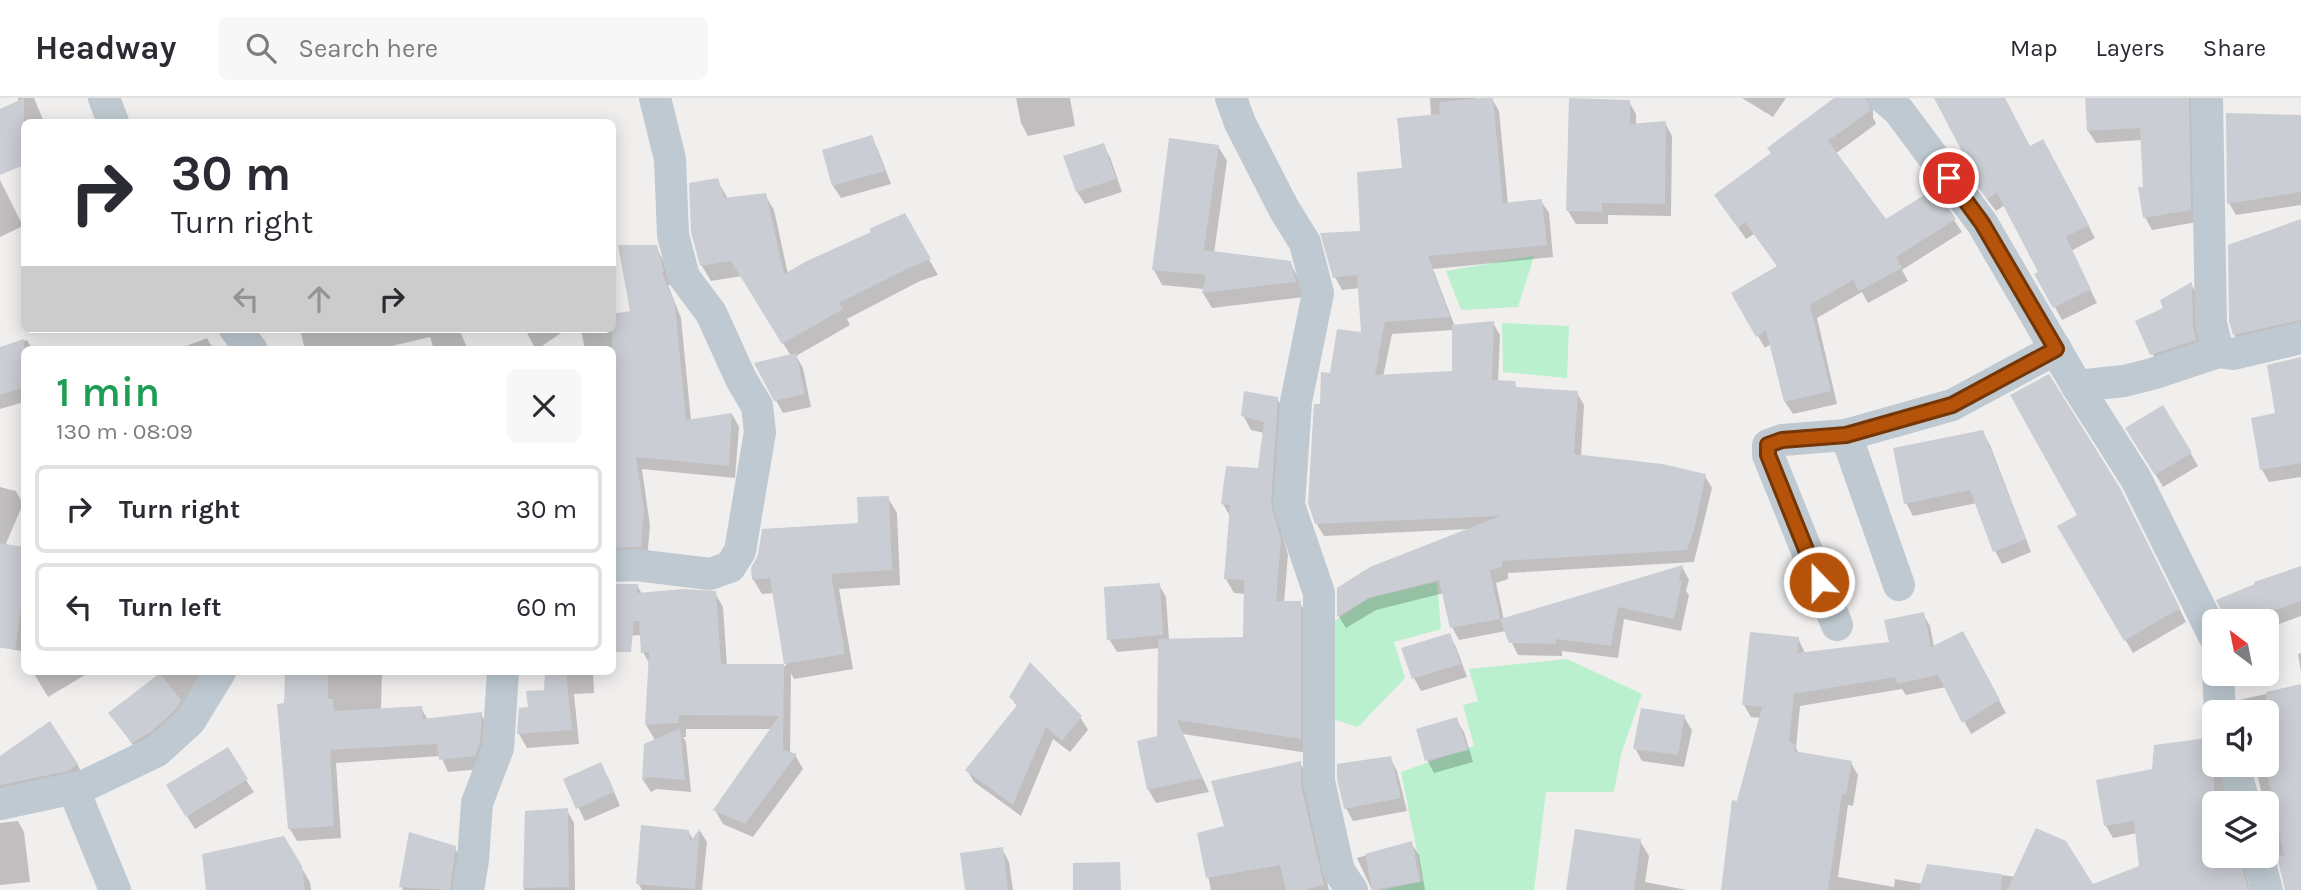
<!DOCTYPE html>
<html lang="en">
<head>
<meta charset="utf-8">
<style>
  :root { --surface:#fff; --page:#f7f7f7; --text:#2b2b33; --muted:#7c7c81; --line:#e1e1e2 }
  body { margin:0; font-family:Karla,sans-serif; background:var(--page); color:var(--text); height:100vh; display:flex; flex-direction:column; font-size:26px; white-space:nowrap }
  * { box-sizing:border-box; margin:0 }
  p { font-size:23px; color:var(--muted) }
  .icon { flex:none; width:38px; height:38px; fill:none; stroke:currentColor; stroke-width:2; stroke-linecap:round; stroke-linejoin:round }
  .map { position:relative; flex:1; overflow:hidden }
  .drawer { position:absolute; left:21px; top:248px; width:595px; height:329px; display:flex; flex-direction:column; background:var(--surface); border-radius:10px; box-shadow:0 4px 18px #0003 }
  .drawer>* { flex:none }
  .top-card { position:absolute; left:21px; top:21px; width:595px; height:214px; border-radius:10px; box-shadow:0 4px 18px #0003; background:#fff; color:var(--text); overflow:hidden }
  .needle { width:46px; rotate:328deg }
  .fabs { position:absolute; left:2202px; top:511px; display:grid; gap:14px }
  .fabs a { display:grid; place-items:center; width:77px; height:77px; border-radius:10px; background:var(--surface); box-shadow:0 4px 18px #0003; font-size:35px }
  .pin { position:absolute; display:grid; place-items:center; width:60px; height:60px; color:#fff; margin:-30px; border:4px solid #fff; border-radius:50%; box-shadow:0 2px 7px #0007 }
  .me { position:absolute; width:77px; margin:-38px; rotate:338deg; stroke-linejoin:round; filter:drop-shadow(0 0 5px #0008) }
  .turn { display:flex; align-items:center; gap:24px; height:147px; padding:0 35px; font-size:32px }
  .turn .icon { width:91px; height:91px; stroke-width:2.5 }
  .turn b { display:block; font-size:49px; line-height:60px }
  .lanes { display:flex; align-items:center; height:66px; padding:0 35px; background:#0003; justify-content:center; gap:35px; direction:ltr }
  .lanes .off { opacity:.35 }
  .round { display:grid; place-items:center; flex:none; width:74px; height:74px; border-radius:10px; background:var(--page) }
  .head { display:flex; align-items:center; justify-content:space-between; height:119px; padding:0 35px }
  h1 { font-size:42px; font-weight:600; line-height:52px; color:#1e9e55 }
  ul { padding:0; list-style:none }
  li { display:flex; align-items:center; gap:21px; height:88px; margin:0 14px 10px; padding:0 21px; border:4px solid var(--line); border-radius:10px }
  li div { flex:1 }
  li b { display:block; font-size:26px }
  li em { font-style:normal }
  header { display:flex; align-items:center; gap:42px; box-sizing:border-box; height:98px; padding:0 35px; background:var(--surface); border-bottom:2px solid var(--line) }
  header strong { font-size:33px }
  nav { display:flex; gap:38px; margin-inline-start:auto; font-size:24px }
  .search { width:490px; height:63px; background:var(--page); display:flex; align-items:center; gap:18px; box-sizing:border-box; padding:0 24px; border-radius:10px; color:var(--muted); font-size:26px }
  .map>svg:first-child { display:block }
</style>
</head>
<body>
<header>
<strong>Headway</strong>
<div class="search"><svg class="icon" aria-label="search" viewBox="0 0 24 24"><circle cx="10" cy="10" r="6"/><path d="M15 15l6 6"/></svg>Search here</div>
<nav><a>Map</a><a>Layers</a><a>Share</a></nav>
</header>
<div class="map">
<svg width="2301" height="792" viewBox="0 0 2301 792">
  <rect width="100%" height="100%" fill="#f1eeee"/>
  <g fill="#baf0cd">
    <polygon points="1534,158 1518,209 1461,212 1446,173"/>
    <polygon points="1502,225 1569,228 1567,280 1503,274"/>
    <polygon points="1437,484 1441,531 1394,544 1405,580 1358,629 1330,620 1323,531 1369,500"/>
    <polygon points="1567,561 1642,596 1621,656 1614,694 1546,694 1534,792 1383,792 1423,783 1401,674 1474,648 1463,607 1478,603 1469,571"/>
  </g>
  <g fill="#0003" fill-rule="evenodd">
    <polygon points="18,0 34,0 44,24 24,24 24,51"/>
    <polygon points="1016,0 1070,0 1075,28 1028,38 1021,25"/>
    <path d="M1430,0h46v2l16,-1 7,12 9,93 33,-3 8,12 4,44 -120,12 22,58 38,-4 7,12 -2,47 16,1 4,6 59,4 7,12 -3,51 124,20 7,12 -18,74 -186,11v6l-12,4 8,37 178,-53 7,13 -3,11 3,4 -8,36 -57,-12 -6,39 -56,-7v5l-44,-1 -12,-24 -47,9 -7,-13 -8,-34 -68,17 -30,18 -7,-11 -1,-28 130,-60 -144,7 -8,-13 6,-118 9,-30 31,-41 -2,-46 -18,2 -7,-13 69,-108 27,-53zM1454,232v43l-71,4 9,-43z"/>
    <polygon points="1742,0 1786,0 1773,19"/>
    <polygon points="1837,0 1868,0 1873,9 1873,19 1876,26 1835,56 1885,124 1954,122 1962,134 1902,172 1908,183 1868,205 1862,194 1817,220 1837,306 1793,316 1785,304 1771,246 1765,250 1733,195 1778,169 1754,136 1746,141 1716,98 1773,56"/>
    <polygon points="1936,0 2004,0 2029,50 2050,55 2095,140 2071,153 2097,205 2062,222 2037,177 2041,175 2005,107 1996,113 1975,85 1972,69"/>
    <polygon points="2086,0 2202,0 2197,124 2152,132 2145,119 2142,42 2096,45 2088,33"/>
    <polygon points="1629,4 1636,16 1636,28 1665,25 1672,38 1671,118 1608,117 1608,126 1576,126 1568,113"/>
    <polygon points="2301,19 2301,107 2236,117 2229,105"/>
    <polygon points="871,39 878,52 891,86 841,100 833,88"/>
    <polygon points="1103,47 1110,59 1122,94 1085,106 1077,94 1066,59"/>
    <polygon points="1218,48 1227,63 1214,155 1290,165 1299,181 1304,199 1212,210 1203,195 1204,191 1162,187 1154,172"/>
    <polygon points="0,82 23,128 0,139"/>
    <polygon points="717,82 728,101 765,97 774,112 788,176 874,135 904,118 938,177 920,183 847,221 850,227 796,258 803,270 811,309 783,315 756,266 791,258 742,178 711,183 702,168 693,134"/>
    <polygon points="2301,122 2301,235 2242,249 2234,236"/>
    <polygon points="656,149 663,162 670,187 668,187 681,220 691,323 732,316 739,329 735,380 642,371 650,428 647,461 612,465 612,252 585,252 581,231 612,231 632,214"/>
    <polygon points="2191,186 2198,198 2202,255 2159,269 2137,223 2165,211"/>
    <polygon points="300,231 459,231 468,252 434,252 430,239 375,252 305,252"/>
    <polygon points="525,231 567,231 536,252"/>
    <polygon points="207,240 214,252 176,252"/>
    <polygon points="27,242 33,252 24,252 24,304 0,311 0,251"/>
    <polygon points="2301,261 2301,379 2269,384 2262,372 2277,317"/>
    <polygon points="1277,300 1285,314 1278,421 1288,457 1284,505 1300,505 1308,519 1308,655 1183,636 1209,694 1156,705 1148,691 1159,639 1160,550 1117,554 1109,541 1159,487 1166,499 1169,542 1245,541 1245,496 1234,495 1226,481 1231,420 1223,406 1260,372 1264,335 1251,332 1243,317"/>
    <polygon points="2163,309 2198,368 2163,389 2128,330"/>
    <polygon points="1982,334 1990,347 2031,454 2002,466 1995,453 1977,405 1913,418 1906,405"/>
    <polygon points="0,389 16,393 23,406 5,448 24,451 24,559 21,553 0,549"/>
    <polygon points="888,400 897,415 900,487 839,491 853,571 794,581 791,575 790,656 795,657 803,671 753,739 723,726 715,712 772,631 686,631 686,639 683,639 686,644 691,694 657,691 651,694 643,682 645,647 655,642 646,627 650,567 643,554 641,537 612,539 637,487 642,496 715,495 723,509 727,568 786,568 774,495 762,496 753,481 860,427"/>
    <polygon points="2127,405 2186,524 2133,555 2060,429"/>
    <polygon points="2301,480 2301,518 2266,531 2266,523 2229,523 2219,503"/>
    <polygon points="1923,516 1930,528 1934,549 1962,535 2006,615 1971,636 1946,589 1906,597 1902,591 1800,608 1796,650 1799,655 1851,665 1858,677 1853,708 1848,707 1838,779 1894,789 1895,781 1923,786 1928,768 2092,788 2141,769 2137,735 2113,740 2106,728 2154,673 2156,649 2214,641 2214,667 2227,667 2222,676 2228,705 2214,705 2214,758 2251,758 2247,766 2246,776 2250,792 1723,792 1739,705 1761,620 1751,619 1744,607 1798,540 1805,555 1891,545"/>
    <polygon points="1449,537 1456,549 1467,579 1421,593 1414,580"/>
    <polygon points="2301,555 2301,574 2298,556"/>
    <polygon points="33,574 90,574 48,599"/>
    <polygon points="164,574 206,574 183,608 140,657 110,615"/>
    <polygon points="287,574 382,574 381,612 421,610 428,622 481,616 488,629 482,671 448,674 441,658 336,665 341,740 297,743 290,731 286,607"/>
    <polygon points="547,574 593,574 594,595 574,596 579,646 527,650 519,636 521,611 530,610 546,594"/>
    <polygon points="2301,588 2301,792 2286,792 2278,756 2266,752 2266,705 2264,705 2255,667 2266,667 2266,614 2238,614 2239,602"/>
    <polygon points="1011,599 1080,619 1088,632 1070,654 1053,641 1021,718 974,684 967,672 1018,610"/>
    <polygon points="1684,619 1692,632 1684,669 1642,663 1635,650"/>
    <polygon points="1456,622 1464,634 1473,664 1434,675 1427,662"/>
    <polygon points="0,660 77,666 83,677 0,700"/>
    <polygon points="1390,660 1397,673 1407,713 1353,723 1346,710"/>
    <polygon points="1300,665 1307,677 1307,701 1329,792 1211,792 1199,736 1227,729"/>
    <polygon points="608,679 620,708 585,723 565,682"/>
    <polygon points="246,682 254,694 195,731 168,688"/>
    <polygon points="567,712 574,725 575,792 524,792 527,714"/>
    <polygon points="18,723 24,734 30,784 0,787 0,725"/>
    <polygon points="688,733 694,743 700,733 707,744 702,792 642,792 638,785"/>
    <polygon points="1640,743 1649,758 1645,784 1687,792 1568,792"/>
    <polygon points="1411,745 1419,757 1425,792 1372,792 1357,760"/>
    <polygon points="454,749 462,762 458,792 403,792 401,788"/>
    <polygon points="1002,751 1009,764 1013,792 967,792"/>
    <polygon points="301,769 310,784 311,792 208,792"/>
  </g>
  <g fill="#cacdd3">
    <polygon points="24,0 24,67 0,77 0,11"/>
    <polygon points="1481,0 1493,0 1503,105 1542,101 1547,147 1428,158 1450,219 1385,224 1375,277 1452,273 1452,227 1494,223 1492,282 1515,283 1516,289 1578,293 1574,356 1662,366 1706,376 1694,432 1687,452 1502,463 1502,469 1490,472 1500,521 1450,530 1439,482 1369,500 1337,519 1337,490 1370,469 1500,418 1315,426 1308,405 1314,306 1320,306 1321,274 1330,275 1337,231 1361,234 1357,177 1333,180 1320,135 1360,133 1357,74 1402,70 1397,20 1440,16 1439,4"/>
    <polygon points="1569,0 1630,2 1630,26 1666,23 1665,106 1602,105 1602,114 1566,113"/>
    <polygon points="1834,0 1866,0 1871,12 1828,43 1886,121 1934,91 1956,121 1896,159 1902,170 1859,193 1853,182 1810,207 1831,293 1784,304 1766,232 1756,239 1731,195 1777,168 1745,124 1738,130 1714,97 1771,55 1767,50"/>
    <polygon points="1934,0 2005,0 2030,48 2043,41 2089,127 2066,139 2091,191 2053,210 2034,176 2038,174 1997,95 1987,101 1965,72 1970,69"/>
    <polygon points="2085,0 2189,0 2191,112 2143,120 2138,89 2143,89 2140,30 2087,33"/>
    <polygon points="2226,15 2301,17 2301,94 2227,106"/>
    <polygon points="872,37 885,73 832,88 822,52"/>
    <polygon points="1169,40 1219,47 1204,152 1291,163 1296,184 1202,195 1206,177 1152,172"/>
    <polygon points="1104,45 1116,81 1076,94 1063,58"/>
    <polygon points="718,80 724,100 766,95 784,176 807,163 871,134 869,131 905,115 931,161 911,169 839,205 843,211 782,246 731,163 700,168 691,134 689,85"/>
    <polygon points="2301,121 2301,222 2233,237 2229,223 2228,147"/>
    <polygon points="618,147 657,147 664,174 662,175 675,206 686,322 732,315 729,368 636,359 644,412 641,449 612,450 612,216 630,213"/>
    <polygon points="2192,184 2193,226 2196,242 2150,257 2135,223 2163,210 2160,202"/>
    <polygon points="24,241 24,289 0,297 0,249"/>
    <polygon points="796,255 805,296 774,303 754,265"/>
    <polygon points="2301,259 2301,365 2260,372 2251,320 2275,315 2267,267"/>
    <polygon points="2049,276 2120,390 2180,510 2124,543 2057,428 2077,417 2010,297"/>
    <polygon points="1244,293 1278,299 1271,406 1281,441 1276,503 1301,503 1301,641 1177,622 1202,680 1147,692 1137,643 1157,638 1158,541 1243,539 1244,482 1224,481 1230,407 1221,406 1226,368 1258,370 1264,324 1241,318"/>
    <polygon points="2163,307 2192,355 2155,377 2125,330"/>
    <polygon points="1983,332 2026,441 1993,454 1970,392 1904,406 1893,350"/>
    <polygon points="889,398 892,472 831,476 845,556 784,566 770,480 752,482 751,470 758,457 762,431 858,425 857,399"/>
    <polygon points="0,445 24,449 24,489 15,551 0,550"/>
    <polygon points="1683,467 1679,482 1682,483 1674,521 1618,509 1611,548 1556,541 1556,546 1509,545 1500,521"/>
    <polygon points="2301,468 2301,503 2245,523 2227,523 2216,502 2255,486 2254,484"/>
    <polygon points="1160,485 1163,537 1107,542 1104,489"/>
    <polygon points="612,486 638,486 637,495 684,491 716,493 721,566 784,566 783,652 797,656 745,726 713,712 779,618 679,617 679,625 645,627 649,554 641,555 639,523 634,523 631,554 612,554"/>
    <polygon points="1924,514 1931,549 1963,533 2000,602 1962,625 1938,577 1897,586 1896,579 1794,596 1789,644 1795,646 1794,653 1852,663 1846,697 1842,696 1828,792 1721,792 1732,702 1737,703 1762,609 1742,607 1750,534 1799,539 1797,555 1889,544 1884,522"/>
    <polygon points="1450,535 1461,566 1412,581 1401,550"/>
    <polygon points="1030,564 1082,618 1062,643 1046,629 1013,707 965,672 1018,606 1009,599"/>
    <polygon points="285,574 328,574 328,601 333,601 334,613 422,608 423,621 482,614 480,646 475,658 439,662 437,646 330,652 334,728 288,731 277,606 284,605"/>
    <polygon points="545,574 566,574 572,632 517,636 519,610 528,609 526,593 544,592"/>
    <polygon points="160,575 181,602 176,611 152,633 132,645 108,615"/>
    <polygon points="2301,586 2301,792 2285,792 2277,758 2284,758 2266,670 2266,594"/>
    <polygon points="1641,610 1685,617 1678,657 1633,651"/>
    <polygon points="1457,619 1468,652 1425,663 1416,631"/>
    <polygon points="50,623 78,666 68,673 0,687 0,658"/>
    <polygon points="680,630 685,682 649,679 642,682 644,646"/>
    <polygon points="2207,640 2214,678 2214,758 2240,758 2248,792 2007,792 2036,730 2066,743 2093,786 2139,768 2134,723 2104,728 2096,682 2152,671 2154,647"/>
    <polygon points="228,649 248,681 186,719 166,687"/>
    <polygon points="1391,658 1401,700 1344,711 1337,681 1337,666"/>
    <polygon points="1301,663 1301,687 1324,787 1304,792 1286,792 1280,767 1206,780 1197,735 1224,728 1211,683"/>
    <polygon points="601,664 614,694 576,711 563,681"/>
    <polygon points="568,710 569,789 523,790 525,713"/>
    <polygon points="641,727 689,732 690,744 700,730 695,791 636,786"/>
    <polygon points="1575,731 1641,741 1634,792 1566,792"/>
    <polygon points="409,734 456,748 450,792 399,789"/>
    <polygon points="284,738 302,768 305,792 206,792 202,756"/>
    <polygon points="1412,743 1420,784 1372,792 1365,756"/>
    <polygon points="1003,749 1008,792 965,792 960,755"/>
    <polygon points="1120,764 1121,792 1073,792 1073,765"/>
    <polygon points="1927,766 2002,776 2001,792 1919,792"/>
  </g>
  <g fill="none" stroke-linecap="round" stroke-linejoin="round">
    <g stroke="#bec9d1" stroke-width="32">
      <polyline points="104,0 113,24"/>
      <polyline points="1231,0 1240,25 1284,111 1305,145 1318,195 1296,304 1289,407 1319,495 1319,683 1339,773 1352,792"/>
      <polyline points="1884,0 1899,13 1982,125 2077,288 2136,381 2214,538"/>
      <polyline points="2207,0 2211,225 2218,254"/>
      <polyline points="235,231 252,252"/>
      <polyline points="2077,288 2124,283 2152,276 2218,254 2233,256 2301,240"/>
      <polyline points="1846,337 1899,487"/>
      <polyline points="612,468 636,467 710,476 730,469 740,453 760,334 757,308 741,281 711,215 684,179 673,137 670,61 655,0"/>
      <polyline points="1837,527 1768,357 1768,347 1782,342 1846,337 1952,307 2056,251"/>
      <polyline points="2218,576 2220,614"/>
      <polyline points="2234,667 2244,705"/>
      <polyline points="73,690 115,792"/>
      <polyline points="0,706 84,688 157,653 190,623 220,574"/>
      <polyline points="2258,758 2267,792"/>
      <polyline points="468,792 473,762 477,705 498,650 503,574"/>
    </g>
  </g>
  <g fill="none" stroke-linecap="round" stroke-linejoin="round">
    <g stroke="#753606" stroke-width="18">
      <polyline id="route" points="1819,484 1768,357 1768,347 1782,342 1846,337 1952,307 2056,251 1982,125 1949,80"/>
    </g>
    <use href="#route" stroke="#b45309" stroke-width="12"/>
  </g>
</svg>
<div class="fabs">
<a><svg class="needle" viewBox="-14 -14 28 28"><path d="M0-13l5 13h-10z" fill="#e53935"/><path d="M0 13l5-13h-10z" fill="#7c7c81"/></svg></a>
<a><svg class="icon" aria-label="sound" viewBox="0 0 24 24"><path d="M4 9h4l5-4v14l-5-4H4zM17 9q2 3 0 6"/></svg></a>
<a><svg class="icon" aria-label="layers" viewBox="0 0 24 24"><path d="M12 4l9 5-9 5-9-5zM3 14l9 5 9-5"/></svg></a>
</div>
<div class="pin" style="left:1949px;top:80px;background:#d93025"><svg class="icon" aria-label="arrive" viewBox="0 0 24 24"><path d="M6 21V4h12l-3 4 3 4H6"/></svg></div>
<svg class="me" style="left:1819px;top:484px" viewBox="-20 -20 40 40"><circle r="17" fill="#b45309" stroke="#fff" stroke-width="3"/><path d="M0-11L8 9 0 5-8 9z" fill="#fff"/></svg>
<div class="top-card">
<div class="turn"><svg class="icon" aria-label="right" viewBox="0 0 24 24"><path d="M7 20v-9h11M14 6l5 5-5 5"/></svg><div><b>30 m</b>Turn right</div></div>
<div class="lanes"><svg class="icon off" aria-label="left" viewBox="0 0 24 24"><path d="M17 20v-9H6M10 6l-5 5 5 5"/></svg><svg class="icon off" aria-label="ahead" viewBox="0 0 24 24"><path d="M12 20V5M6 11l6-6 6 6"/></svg><svg class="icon" aria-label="right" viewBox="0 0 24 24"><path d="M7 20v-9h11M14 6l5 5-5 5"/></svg></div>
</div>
<section class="drawer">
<div class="head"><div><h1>1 min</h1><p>130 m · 08:09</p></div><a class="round"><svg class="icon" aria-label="close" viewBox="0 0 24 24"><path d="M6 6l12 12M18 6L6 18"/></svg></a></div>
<ul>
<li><svg class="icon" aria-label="right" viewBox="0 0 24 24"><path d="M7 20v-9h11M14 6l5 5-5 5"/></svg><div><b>Turn right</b></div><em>30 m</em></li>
<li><svg class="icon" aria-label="left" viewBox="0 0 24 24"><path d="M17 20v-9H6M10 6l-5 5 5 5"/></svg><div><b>Turn left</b></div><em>60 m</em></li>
</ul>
</section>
</div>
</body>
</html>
